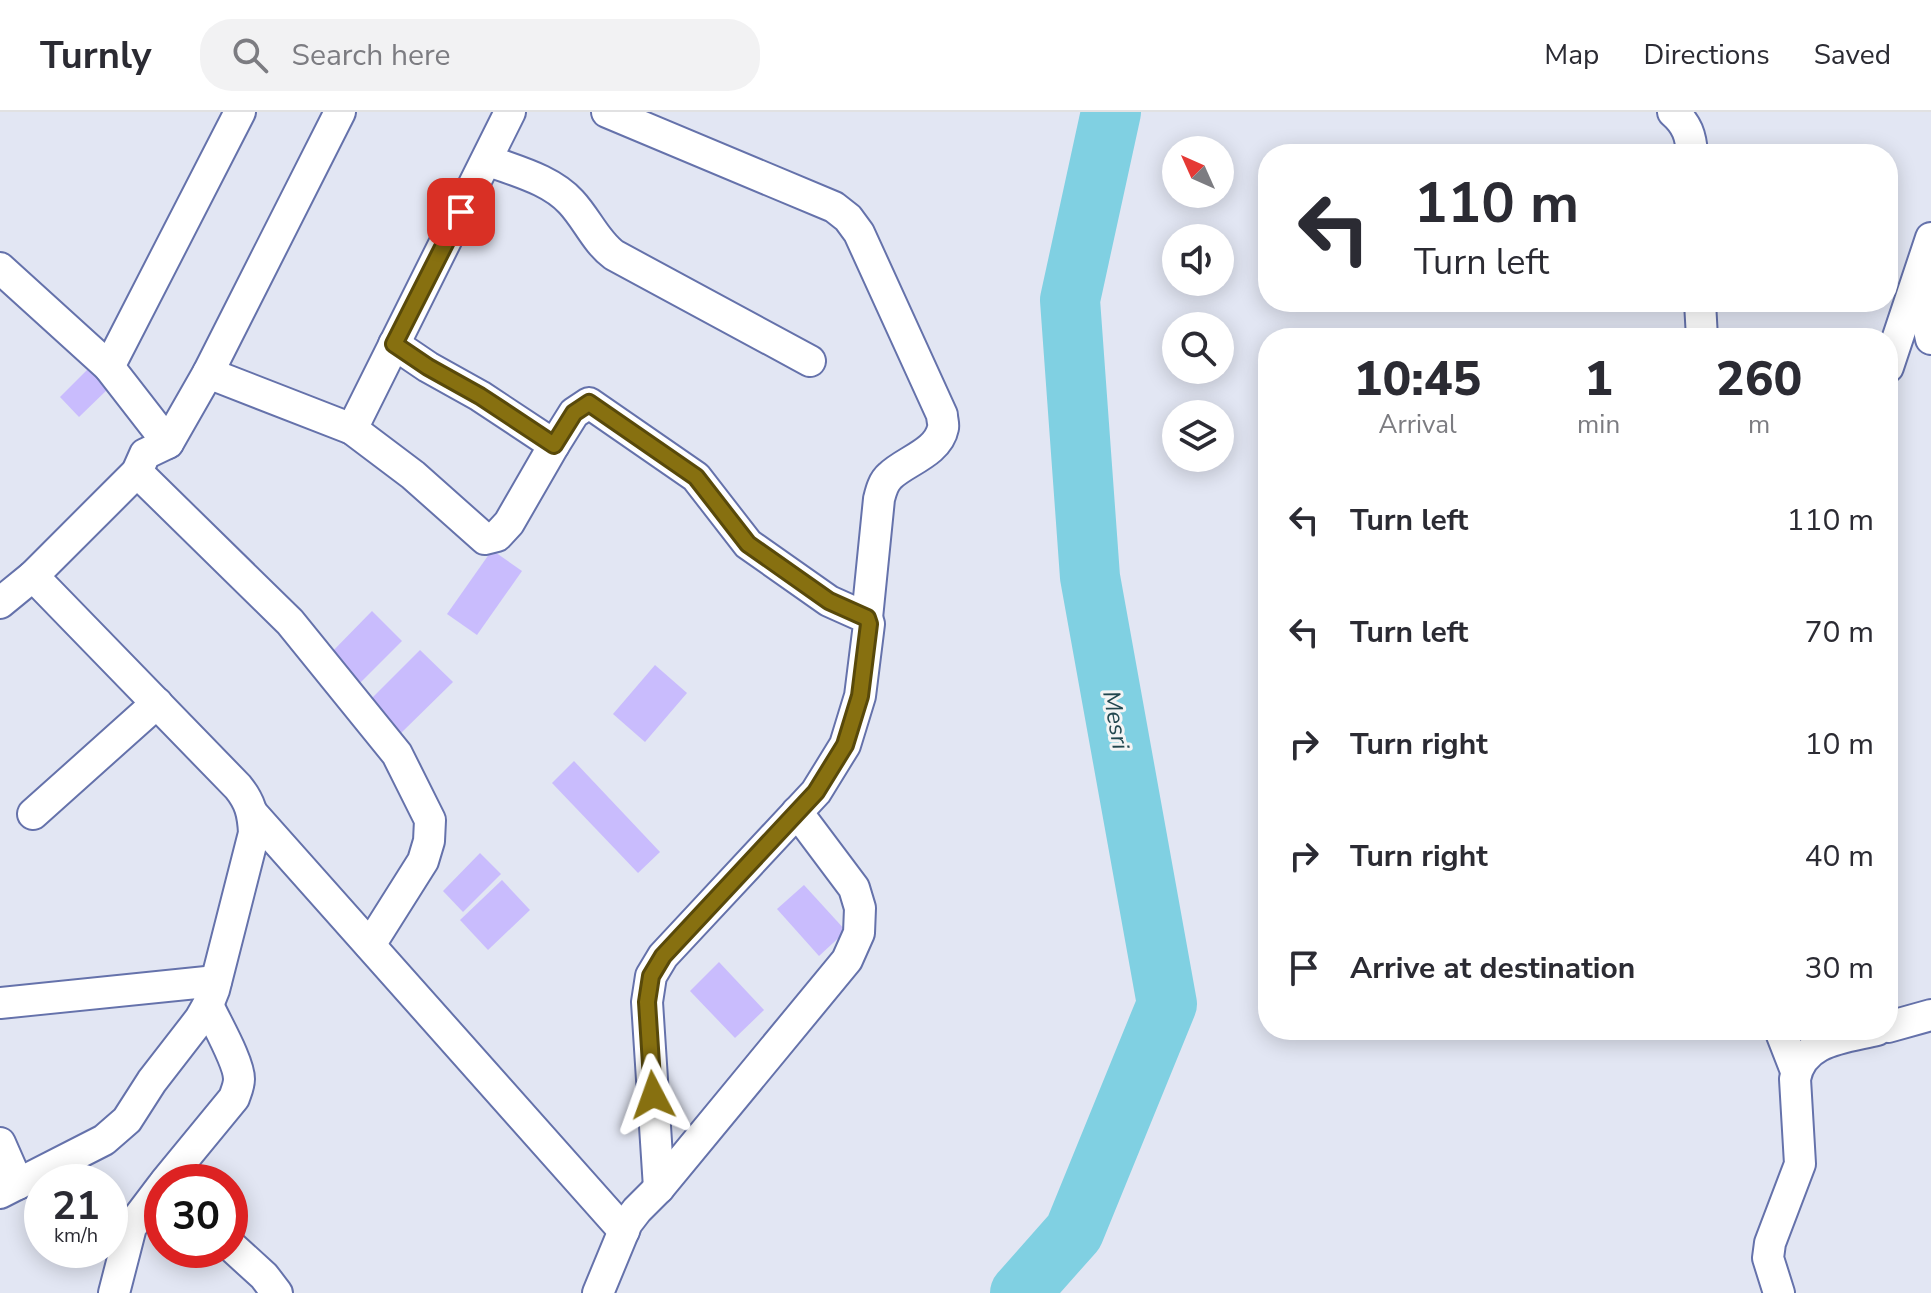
<!DOCTYPE html>
<html lang="en">
<head>
<meta charset="utf-8">
<style>
  :root { --surface:#fff; --page:#f2f2f3; --text:#2b2b33; --muted:#7c7c81; --line:#e1e1e2 }
  body { margin:0; font-family:"Nunito Sans",sans-serif; background:var(--page); color:var(--text); height:100vh; display:flex; flex-direction:column; font-size:30px; white-space:nowrap }
  * { box-sizing:border-box; margin:0 }
  p { font-size:26px; color:var(--muted) }
  .icon { flex:none; width:44px; height:44px; fill:none; stroke:currentColor; stroke-width:2; stroke-linecap:round; stroke-linejoin:round }
  .map { position:relative; flex:1; overflow:hidden }
  .drawer { position:absolute; left:1258px; top:216px; width:640px; height:712px; display:flex; flex-direction:column; background:var(--surface); border-radius:32px; box-shadow:0 4px 20px #0003 }
  .drawer>* { flex:none }
  .hud { position:absolute; left:1258px; top:32px; width:640px; height:168px; border-radius:32px; box-shadow:0 4px 20px #0003; background:#fff; color:var(--text); overflow:hidden }
  .needle { width:52px; rotate:315deg }
  .controls { position:absolute; left:1162px; top:24px; display:grid; gap:16px }
  .controls a { display:grid; place-items:center; width:72px; height:72px; border-radius:50%; background:var(--surface); box-shadow:0 4px 20px #0003; font-size:40px }
  .speed { position:absolute; left:24px; top:1052px; display:flex; gap:16px; font-size:40px; font-weight:700; text-align:center }
  .speed>* { display:grid; place-content:center; width:104px; height:104px; border-radius:50%; background:var(--surface); box-shadow:0 4px 20px #0003; line-height:1 }
  .speed small { font-size:20px; font-weight:400 }
  .speed .limit { border:12px solid #d22; background:#fff; color:#111 }
  .pin { position:absolute; display:grid; place-items:center; width:68px; height:68px; color:#fff; margin:-34px; border-radius:16px; box-shadow:0 4px 12px #0006 }
  .me { position:absolute; width:88px; margin:-44px; rotate:356deg; stroke-linejoin:round; filter:drop-shadow(0 0 6px #0008) }
  .turn { display:flex; align-items:center; gap:28px; height:168px; padding:0 24px; font-size:36px }
  .turn .icon { width:104px; height:104px; stroke-width:2.5 }
  .turn b { display:block; font-size:56px; line-height:68px }
  .eta { display:flex; justify-content:space-evenly; align-items:center; height:136px; text-align:center }
  .eta b { font-size:48px; font-weight:800; line-height:56px }
  ul { padding:0; list-style:none }
  li { display:flex; align-items:center; gap:24px; height:112px; padding:0 24px }
  li div { flex:1 }
  li b { display:block; font-size:30px }
  li em { font-style:normal }
  header { display:flex; align-items:center; gap:48px; box-sizing:border-box; height:112px; padding:0 40px; background:var(--surface); border-bottom:2px solid var(--line) }
  header strong { font-size:38px }
  nav { display:flex; gap:44px; margin-inline-start:auto; font-size:28px }
  .search { width:560px; height:72px; background:var(--page); display:flex; align-items:center; gap:20px; box-sizing:border-box; padding:0 28px; border-radius:32px; color:var(--muted); font-size:30px }
  .map>svg:first-child { display:block }
</style>
</head>
<body>
<header>
<strong>Turnly</strong>
<div class="search"><svg class="icon" aria-label="search" viewBox="0 0 24 24"><circle cx="10" cy="10" r="6"/><path d="M15 15l6 6"/></svg>Search here</div>
<nav><a>Map</a><a>Directions</a><a>Saved</a></nav>
</header>
<div class="map">
<svg width="1931" height="1181" viewBox="0 0 1931 1181">
  <rect width="100%" height="100%" fill="#e2e6f3"/>
  <g fill="none" stroke-linecap="round" stroke-linejoin="round">
    <polyline stroke="#80d0e2" stroke-width="60" points="1020,1181 1074,1120 1167,892 1090,465 1070,188 1111,0"/>
  </g>
  <g fill="#c9bcfd">
    <polygon points="91,254 111,274 79,305 60,285"/>
    <polygon points="492,438 522,459 477,523 447,502"/>
    <polygon points="372,499 402,529 356,575 327,545"/>
    <polygon points="420,538 453,570 399,623 368,590"/>
    <polygon points="655,553 687,581 645,630 613,602"/>
    <polygon points="574,649 660,740 638,761 552,671"/>
    <polygon points="480,741 501,762 463,800 443,779"/>
    <polygon points="502,768 530,798 488,838 460,808"/>
    <polygon points="804,773 846,819 819,844 777,797"/>
    <polygon points="719,850 764,898 735,926 690,879"/>
  </g>
  <g fill="none" stroke-linecap="round" stroke-linejoin="round">
    <g stroke="#6572ab" stroke-width="34">
      <g id="street">
        <path d="M607,0l227,95 14,11 11,15 83,182c0,5 2,9 1,13 -5,25 -38,33 -53,48 -7,6 -9,15 -11,23l-12,119"/>
        <path d="M1673,0c14,12 18,24 19,42"/>
        <path d="M487,48c28,11 63,19 84,42 16,17 25,40 43,53l196,106"/>
        <polyline points="0,156 109,255 168,331"/>
        <polyline points="1918,168 1931,227"/>
        <polyline points="1700,190 1702,226"/>
        <polyline points="394,232 428,255 480,284 554,333 574,301 589,291 696,365 748,432 829,489 867,506 869,512 860,584 845,633 816,680 663,844 651,864 647,890 659,1076"/>
        <polyline points="109,255 240,0"/>
        <polyline points="1888,255 1931,126"/>
        <polyline points="208,261 352,317 413,363 485,427 497,424 509,411 554,333"/>
        <polyline points="352,317 510,0"/>
        <polyline points="137,360 290,510 397,642 430,708 429,729 423,749 370,833"/>
        <polyline points="0,491 33,464 137,360 145,342 168,331 208,261 340,0"/>
        <polyline points="33,702 157,591"/>
        <polyline points="253,702 624,1119"/>
        <polyline points="0,891 216,869"/>
        <polyline points="1888,915 1931,903"/>
        <polyline points="1780,918 1796,959"/>
        <polyline points="0,1031 18,1072"/>
        <path d="M165,1070l69,-84c2,-6 5,-12 5,-19 0,-17 -23,-56 -31,-74"/>
        <path d="M0,1081l104,-53 23,-20 25,-39 48,-62 8,-14 6,-15 40,-157c-1,-20 -4,-31 -16,-46l-205,-211"/>
        <polyline points="230,1133 264,1164 277,1181"/>
        <polyline points="114,1181 131,1115 162,1074"/>
        <polyline points="598,1181 627,1111 637,1098 659,1076 847,848 859,821 860,796 854,776 797,700"/>
        <path d="M1779,1181l-11,-35 2,-15 30,-79 -5,-85c7,-39 49,-41 82,-49"/>
      </g>
    </g>
    <use href="#street" stroke="#fff" stroke-width="30"/>
  </g>
  <g fill="none" stroke-linecap="round" stroke-linejoin="round">
    <g stroke="#58490a" stroke-width="20">
      <polyline id="route" points="461,100 394,232 428,255 480,284 554,333 574,301 589,291 696,365 748,432 829,489 867,506 869,512 860,584 845,633 816,680 663,844 651,864 647,890 653,983"/>
    </g>
    <use href="#route" stroke="#877010" stroke-width="14"/>
  </g>
  <g text-anchor="middle" dominant-baseline="central" stroke-width="6" stroke-linejoin="round" paint-order="stroke">
    <g font-size="24" font-style="italic" fill="#21464e" stroke="#f4f4f4">
      <text transform="translate(1116 608) rotate(80)">Mesri</text>
    </g>
  </g>
</svg>
<div class="controls">
<a><svg class="needle" viewBox="-14 -14 28 28"><path d="M0-13l5 13h-10z" fill="#e53935"/><path d="M0 13l5-13h-10z" fill="#7c7c81"/></svg></a>
<a><svg class="icon" aria-label="sound" viewBox="0 0 24 24"><path d="M4 9h4l5-4v14l-5-4H4zM17 9q2 3 0 6"/></svg></a>
<a><svg class="icon" aria-label="search" viewBox="0 0 24 24"><circle cx="10" cy="10" r="6"/><path d="M15 15l6 6"/></svg></a>
<a><svg class="icon" aria-label="layers" viewBox="0 0 24 24"><path d="M12 4l9 5-9 5-9-5zM3 14l9 5 9-5"/></svg></a>
</div>
<div class="speed"><div>21<small>km/h</small></div><div class="limit">30</div></div>
<div class="pin" style="left:461px;top:100px;background:#d93025"><svg class="icon" aria-label="arrive" viewBox="0 0 24 24"><path d="M6 21V4h12l-3 4 3 4H6"/></svg></div>
<svg class="me" style="left:653px;top:983px" viewBox="-20 -20 40 40"><path d="M0-17L14 15 0 8-14 15z" fill="#877010" stroke="#fff" stroke-width="4"/></svg>
<div class="hud">
<div class="turn"><svg class="icon" aria-label="left" viewBox="0 0 24 24"><path d="M17 20v-9H6M10 6l-5 5 5 5"/></svg><div><b>110 m</b>Turn left</div></div>
</div>
<section class="drawer">
<div class="eta">
<div><b>10:45</b><p>Arrival</p></div>
<div><b>1</b><p>min</p></div>
<div><b>260</b><p>m</p></div>
</div>
<ul>
<li><svg class="icon" aria-label="left" viewBox="0 0 24 24"><path d="M17 20v-9H6M10 6l-5 5 5 5"/></svg><div><b>Turn left</b></div><em>110 m</em></li>
<li><svg class="icon" aria-label="left" viewBox="0 0 24 24"><path d="M17 20v-9H6M10 6l-5 5 5 5"/></svg><div><b>Turn left</b></div><em>70 m</em></li>
<li><svg class="icon" aria-label="right" viewBox="0 0 24 24"><path d="M7 20v-9h11M14 6l5 5-5 5"/></svg><div><b>Turn right</b></div><em>10 m</em></li>
<li><svg class="icon" aria-label="right" viewBox="0 0 24 24"><path d="M7 20v-9h11M14 6l5 5-5 5"/></svg><div><b>Turn right</b></div><em>40 m</em></li>
<li><svg class="icon" aria-label="arrive" viewBox="0 0 24 24"><path d="M6 21V4h12l-3 4 3 4H6"/></svg><div><b>Arrive at destination</b></div><em>30 m</em></li>
</ul>
</section>
</div>
</body>
</html>
